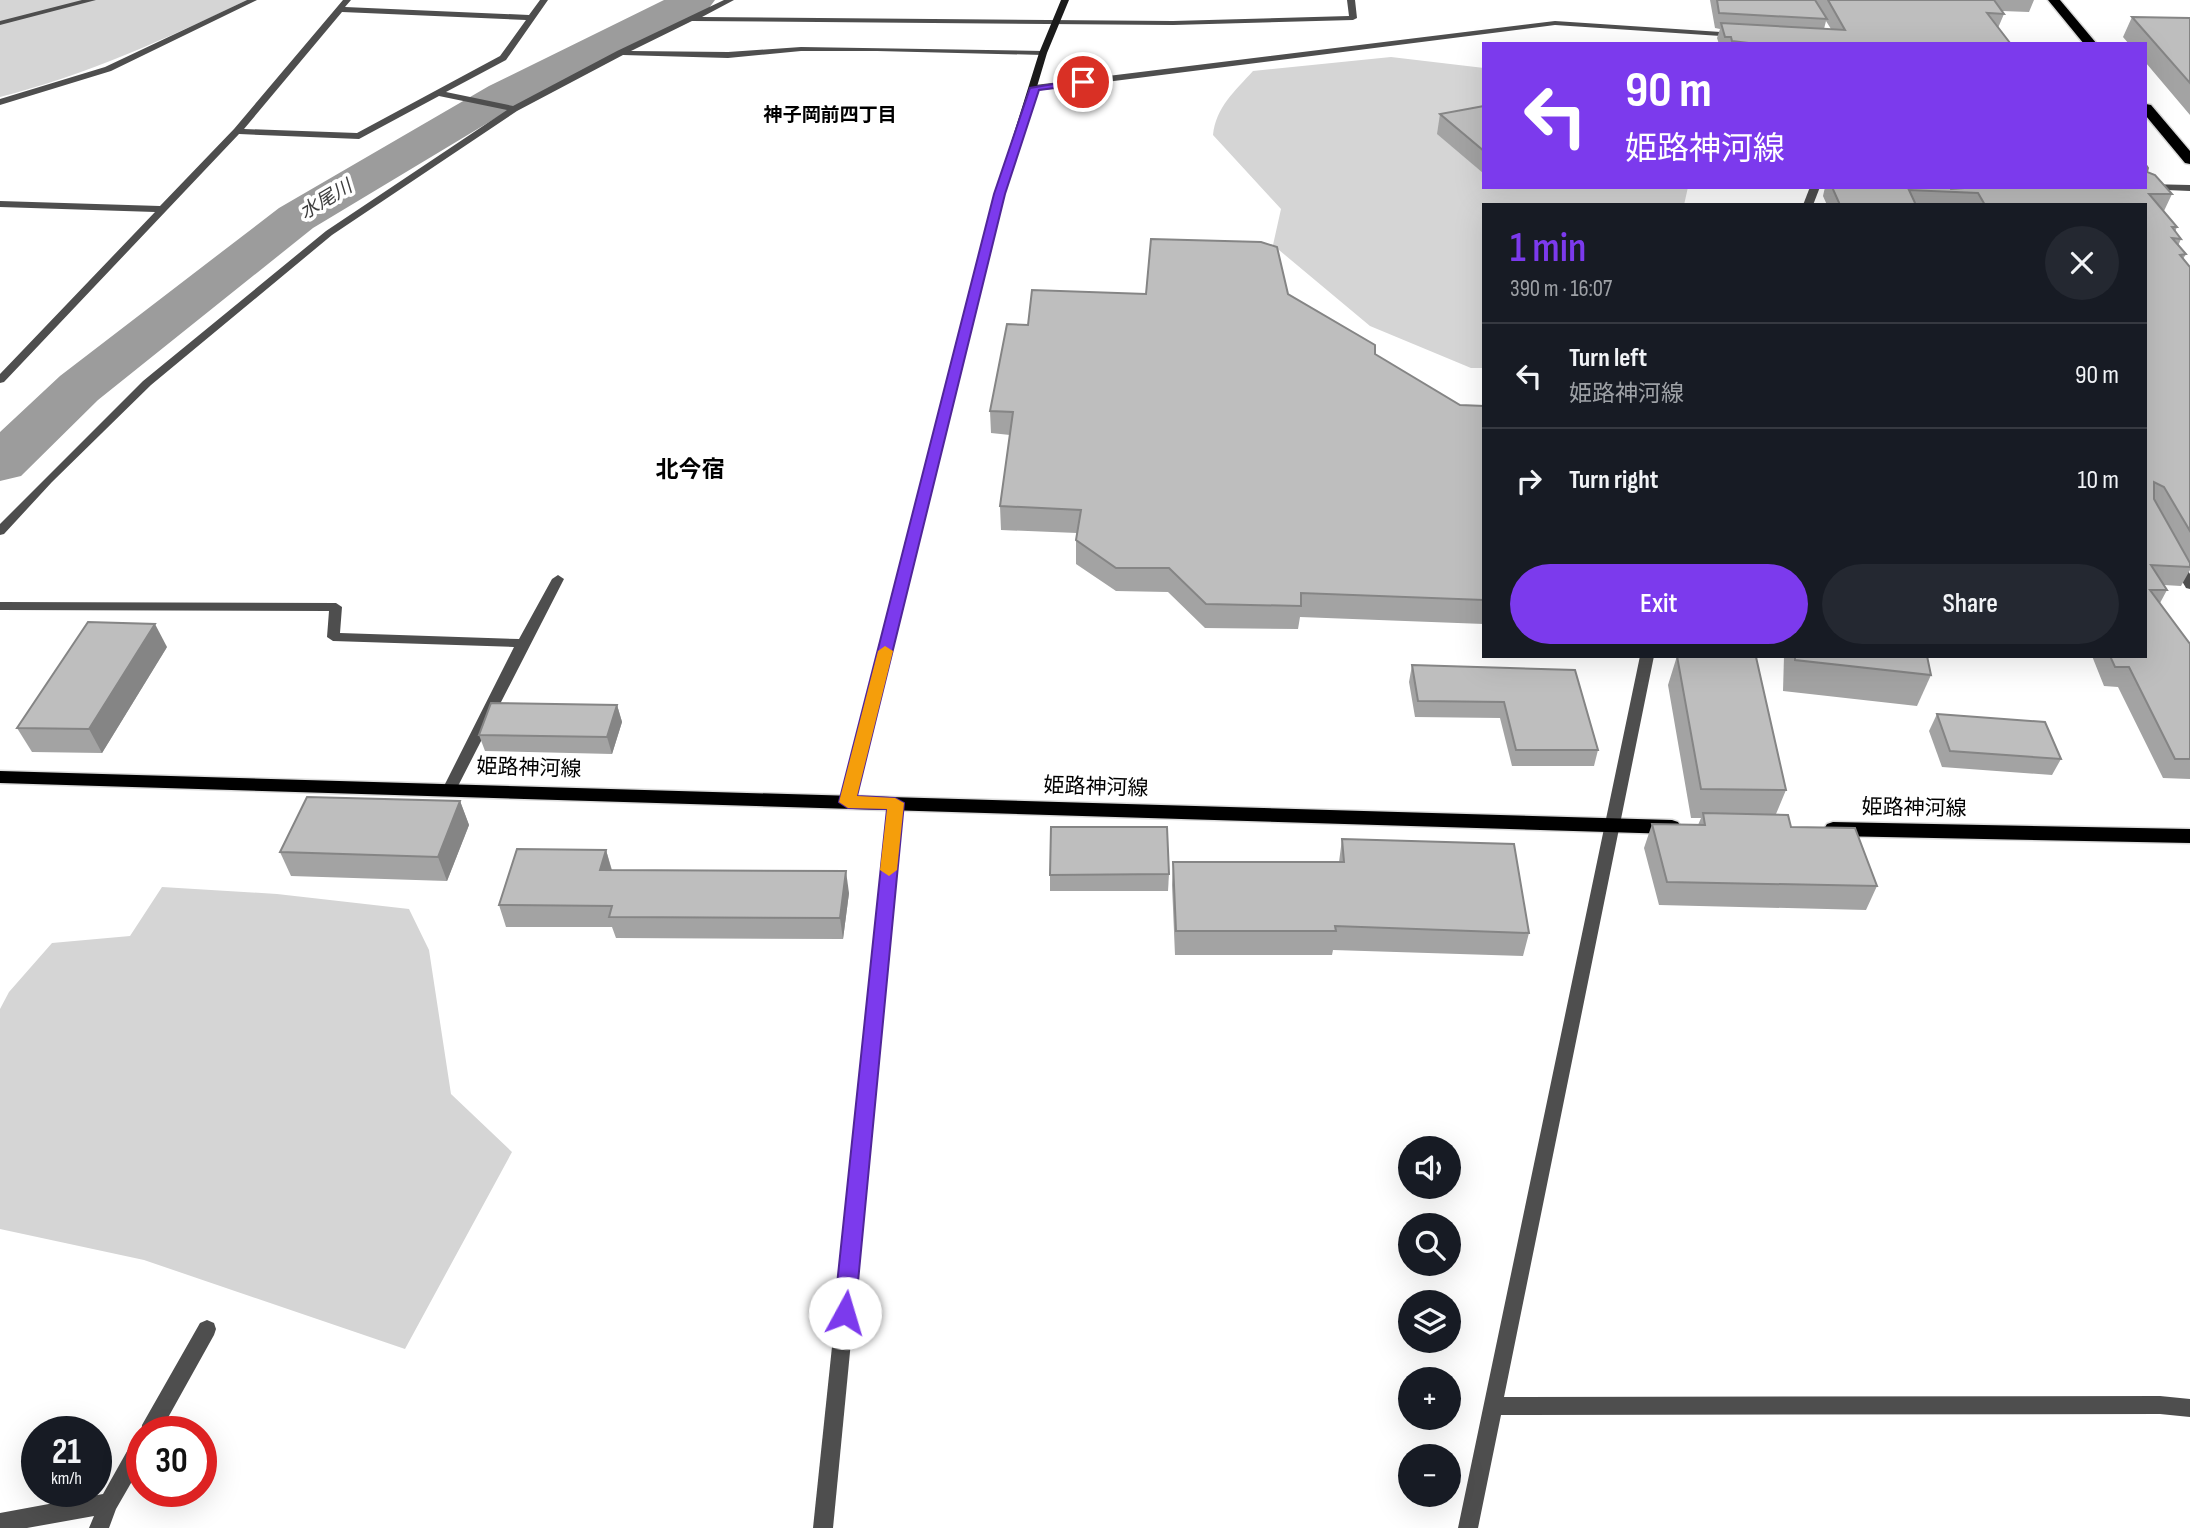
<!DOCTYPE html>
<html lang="en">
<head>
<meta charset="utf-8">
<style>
  :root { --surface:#171b24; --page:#242831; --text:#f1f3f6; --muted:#9ea1a6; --line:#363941; --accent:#7c3aed }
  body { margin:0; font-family:"Sofia Sans Condensed","Noto Sans JP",sans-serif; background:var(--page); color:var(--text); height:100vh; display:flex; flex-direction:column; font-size:26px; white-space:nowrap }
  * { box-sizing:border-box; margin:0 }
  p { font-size:23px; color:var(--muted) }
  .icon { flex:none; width:38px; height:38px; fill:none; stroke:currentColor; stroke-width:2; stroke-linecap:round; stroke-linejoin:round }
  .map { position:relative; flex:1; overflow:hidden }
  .panel { position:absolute; left:1482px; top:203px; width:665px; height:455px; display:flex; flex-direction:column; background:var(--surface); border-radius:0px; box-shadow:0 7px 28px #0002 }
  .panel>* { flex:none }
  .hud { position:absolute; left:1482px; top:42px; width:665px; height:147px; border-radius:0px; box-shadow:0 7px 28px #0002; background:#7c3aed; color:#fff; overflow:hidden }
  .fabs { position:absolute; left:1398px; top:1136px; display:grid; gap:14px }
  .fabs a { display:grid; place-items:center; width:63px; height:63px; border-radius:50%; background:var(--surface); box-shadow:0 7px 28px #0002; font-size:35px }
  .speed { position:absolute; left:21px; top:1416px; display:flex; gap:14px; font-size:35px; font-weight:700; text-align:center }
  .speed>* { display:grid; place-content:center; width:91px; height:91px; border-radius:50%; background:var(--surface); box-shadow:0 7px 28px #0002; line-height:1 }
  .speed small { font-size:18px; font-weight:400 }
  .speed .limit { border:10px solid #d22; background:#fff; color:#111 }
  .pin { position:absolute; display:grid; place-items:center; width:60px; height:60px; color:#fff; margin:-30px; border:4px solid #fff; border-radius:50%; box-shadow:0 2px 7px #0007 }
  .me { position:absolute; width:77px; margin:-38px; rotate:6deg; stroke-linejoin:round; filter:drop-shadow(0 0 5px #0008) }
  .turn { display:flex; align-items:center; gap:24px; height:147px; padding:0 28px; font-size:32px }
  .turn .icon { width:91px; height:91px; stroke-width:2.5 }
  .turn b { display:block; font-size:49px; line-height:60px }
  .round { display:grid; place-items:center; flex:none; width:74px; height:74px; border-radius:37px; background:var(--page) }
  .overview { display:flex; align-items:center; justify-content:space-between; height:119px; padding:0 28px }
  h1 { font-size:42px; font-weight:600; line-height:52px; color:var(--accent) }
  .primary-button { display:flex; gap:14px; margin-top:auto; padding:14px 28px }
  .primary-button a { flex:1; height:80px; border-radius:42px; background:var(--accent); color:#fff; font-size:28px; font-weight:600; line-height:80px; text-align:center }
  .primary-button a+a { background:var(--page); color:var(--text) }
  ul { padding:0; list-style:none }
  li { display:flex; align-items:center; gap:21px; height:105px; padding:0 28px; border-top:2px solid var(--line) }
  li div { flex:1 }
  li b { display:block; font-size:26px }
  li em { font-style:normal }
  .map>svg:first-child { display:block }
</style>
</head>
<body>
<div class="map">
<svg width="2190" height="1528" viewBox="0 0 2190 1528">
  <rect width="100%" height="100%" fill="#fff"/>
  <g fill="#d5d5d5">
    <path d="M0,0h247c-79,38 -161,75 -247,97z"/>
    <path d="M1391,57l93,11v119h204l-4,18h-200v163h-13l-101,-42 -97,-81 8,-36 -68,-74c3,-28 22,-44 40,-64z"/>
    <polygon points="162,887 277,894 409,909 429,950 451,1094 512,1152 405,1349 144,1260 0,1229 0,1009 9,992 52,943 130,936"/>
  </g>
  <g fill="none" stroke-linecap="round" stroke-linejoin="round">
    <polygon fill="#9c9c9c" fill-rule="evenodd" points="664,0 715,0 709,8 519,104 313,228 98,400 21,476 0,481 0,432 60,376 279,208 489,86"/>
    <g stroke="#dbdbdb" stroke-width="3">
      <g id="primary">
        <polygon points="0,771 1672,820 1678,822 1681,827 1678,832 1672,834 0,783"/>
        <polygon points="1833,822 2190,829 2190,843 1833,836 1827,834 1824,829 1827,824"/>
      </g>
    </g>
    <g stroke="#dbdbdb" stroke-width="3">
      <g id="highway">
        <polygon points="2048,0 2060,0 2097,44 2084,44"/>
        <polygon points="2146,104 2151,105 2190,151 2190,164 2185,163 2146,116"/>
      </g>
    </g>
    <polygon fill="#4e4e4e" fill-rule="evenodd" points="82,0 96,0 0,25 0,21"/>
    <g fill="#4e4e4e" fill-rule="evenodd">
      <polygon points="247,0 257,0 111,71 0,105 0,99 105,67"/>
      <path d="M343,0h8l-6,7 184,8 11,-15h8l-42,60 -60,32 67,14 104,-55 107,-51h10l-32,17 471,4 176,-5 -2,-16h8l2,18 -4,2 -180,5 -481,-4 -61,30 97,1 73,-5 242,4 4,2 -4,2 -166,-4h-76l-73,7 -105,-3 -106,56 -185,124 -181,150 -99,97 -48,52 -4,1v-11l143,-143 183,-150 181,-121 -68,-14 -80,43 -120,-5 -235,248 -4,1v-9l155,-162 -155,-5v-6l160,5 74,-77zM342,12l184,8 -26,36 -143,77 -113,-4z"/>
      <polygon points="1555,21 1736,33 1740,35 1736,37 1555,25 1035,91 1031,88 1035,85"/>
      <polygon points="2146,184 2190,185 2190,191 2143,189 2141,187 2146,187"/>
      <polygon points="1810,187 1820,187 1813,205 1803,205"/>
      <polygon points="2177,558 2181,559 2190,574 2190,589 2186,588 2171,562"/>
      <polygon points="558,575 564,579 457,788 450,793 443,788 514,647 333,641 327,637 329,611 0,610 0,602 336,603 342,607 340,633 519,639 552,579"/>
      <polygon points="1640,656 1654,656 1504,1397 2160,1396 2190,1399 2190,1417 2160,1414 1501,1415 1478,1528 1458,1528"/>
      <polygon points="896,798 903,803 833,1528 813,1528 889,803"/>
      <polygon points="207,1320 214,1323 216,1329 214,1335 160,1432 142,1432 142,1464 116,1509 109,1528 89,1528 94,1516 27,1528 0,1528 0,1513 103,1494 135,1437 141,1435 142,1425 200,1323"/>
    </g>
    <polygon fill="#1b1b1b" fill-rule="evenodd" points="1061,0 1069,0 1047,53 1005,194 854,802 847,807 840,802 995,194 1039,53"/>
    <use href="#primary" fill="#000" fill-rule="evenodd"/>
    <use href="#highway" fill="#000" fill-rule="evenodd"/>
  </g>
  <g fill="#a3a3a3" fill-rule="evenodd">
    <path d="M1710,0h324l-5,12 -27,-1 2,3 -6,14 11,16h-290l-2,-6 3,-9 -5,-1zM1826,21l5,8h-7z"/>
    <polygon points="2132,17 2190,18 2190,115 2146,63 2146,44 2129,44 2123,37"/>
    <polygon points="1484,106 1484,173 1483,173 1437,134 1440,114"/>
    <polygon points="2147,172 2172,194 2164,211 2163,211 2177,227 2175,232 2181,239 2178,246 2186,254 2183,259 2190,267 2190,570 2181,586 2164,585 2167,590 2160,603 2190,644 2190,779 2163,778 2118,687 2104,686 2092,656 2146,656 2146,205 1827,205 1823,196 1825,187 2146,187"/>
    <polygon points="1146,294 1288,294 1375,354 1460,405 1484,406 1484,624 1300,617 1298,629 1205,628 1168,592 1116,591 1076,564 1076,540 1077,533 1001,530 1000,506 1010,435 991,433 990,411 1028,325"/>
    <polygon points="167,647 102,753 32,752 17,728"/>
    <polygon points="1677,656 1786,790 1776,814 1791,827 1877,886 1866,910 1659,905 1644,848 1652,824 1698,825 1701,818 1691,818 1668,685"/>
    <polygon points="1784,656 1927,656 1931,675 1917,706 1783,691"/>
    <polygon points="1412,665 1575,670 1598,750 1594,766 1512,766 1500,718 1415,717 1409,682"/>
    <polygon points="617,705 622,722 612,754 485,751 479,735"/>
    <polygon points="1937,714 2061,759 2052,775 1942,767 1929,731"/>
    <polygon points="460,801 469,825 447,881 291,876 280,852"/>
    <polygon points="1342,839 1529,933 1523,956 1333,950 1332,955 1175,955 1172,885 1173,862 1339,862"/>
    <polygon points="606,850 612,870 849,893 843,939 616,938 612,927 506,927 499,905"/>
    <polygon points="1169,874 1168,891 1050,891 1050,875"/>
  </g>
  <g fill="#858585">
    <polygon points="155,624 167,647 102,753 89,729"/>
    <polygon points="617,705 622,722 612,754 607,737"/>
    <polygon points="460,801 469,825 447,881 438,857"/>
    <polygon points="606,850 612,872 600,870"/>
    <polygon points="846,871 849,893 843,939 840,918"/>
  </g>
  <g fill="#bebebe" stroke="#858585" stroke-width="2">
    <polygon points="1717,0 1815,0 1827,19 1719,13"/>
    <polygon points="1828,0 1994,0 2004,14 1987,13 2010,43 1757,44 1732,41 1731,37 1725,37 1721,23 1845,30"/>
    <polygon points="2132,17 2190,18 2190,83"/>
    <polygon points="1484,106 1484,151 1440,114"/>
    <polygon points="2146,165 2148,168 2147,172 2155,175 2172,194 2149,194 2177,227 2172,227 2181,239 2172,238 2186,254 2180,255 2190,267 2190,531 2164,487 2154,482 2154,499 2190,563 2190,567 2151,565 2167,590 2150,590 2190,644 2190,759 2175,759 2129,667 2115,667 2110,656 2146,656 2146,205 1985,205 1978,193 1909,190 1916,205 1840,205 1832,187 1950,187 1951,189 1966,188 1965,187 2146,187"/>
    <polygon points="1151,239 1261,242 1277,247 1288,294 1375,345 1375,354 1460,405 1484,406 1484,600 1301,593 1301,606 1206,604 1169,568 1116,568 1076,540 1081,510 1000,506 1013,412 990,411 1007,324 1028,325 1032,290 1146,294"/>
    <polygon points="88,622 155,624 89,729 17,728"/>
    <polygon points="1677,656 1756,657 1786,790 1701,789"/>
    <polygon points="1795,656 1927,656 1931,675 1795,660"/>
    <polygon points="1412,665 1575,670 1598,750 1516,750 1504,702 1418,701"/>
    <polygon points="491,703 617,705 607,737 479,735"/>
    <polygon points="1937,714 2045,722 2061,759 1950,751"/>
    <polygon points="307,797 460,801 438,857 280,852"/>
    <polygon points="1703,813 1788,815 1791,827 1855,828 1877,886 1667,882 1652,824 1705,825"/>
    <polygon points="1051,827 1167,827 1169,874 1050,875"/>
    <polygon points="1342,839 1514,844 1529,933 1335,926 1336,931 1176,931 1173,862 1344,862"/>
    <polygon points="517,849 606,850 600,870 846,871 840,918 609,917 612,906 499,905"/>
  </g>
  <polygon fill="#7c3aed" stroke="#51269a" stroke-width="2" points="1083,79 1087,84 1039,90 1005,194 857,796 895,798 904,803 855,1313 852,1320 845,1323 837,1320 834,1313 887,809 848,808 839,802 994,194 1030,88"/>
  <polygon fill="#f59e0b" points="885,646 893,651 857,796 895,798 904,803 897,870 889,876 880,870 887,809 848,808 839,802 878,651"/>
  <g text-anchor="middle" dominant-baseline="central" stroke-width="7" stroke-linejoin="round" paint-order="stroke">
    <g font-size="19" font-weight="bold" fill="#000" stroke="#fff">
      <text x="830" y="115">神子岡前四丁目</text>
    </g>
    <g font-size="19" font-style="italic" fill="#3d3d3d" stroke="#fff">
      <text transform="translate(326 200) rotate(-31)">水尾川</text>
    </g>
    <g font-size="21" fill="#000" stroke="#fff">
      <text transform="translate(529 768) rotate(2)">姫路神河線</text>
      <text transform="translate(1096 787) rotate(2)">姫路神河線</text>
      <text transform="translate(1914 808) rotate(1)">姫路神河線</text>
    </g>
    <g font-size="23" font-weight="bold" fill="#000" stroke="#fff">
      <text x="690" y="470">北今宿</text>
    </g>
  </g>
</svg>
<div class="fabs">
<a><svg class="icon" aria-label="sound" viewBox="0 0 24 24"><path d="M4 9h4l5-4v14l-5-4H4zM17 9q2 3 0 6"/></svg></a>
<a><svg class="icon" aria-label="search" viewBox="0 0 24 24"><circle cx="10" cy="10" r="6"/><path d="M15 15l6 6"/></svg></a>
<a><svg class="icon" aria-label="layers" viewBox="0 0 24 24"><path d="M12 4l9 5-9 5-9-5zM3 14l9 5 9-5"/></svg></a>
<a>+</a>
<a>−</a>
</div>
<div class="speed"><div>21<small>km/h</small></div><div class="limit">30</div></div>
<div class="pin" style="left:1083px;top:82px;background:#d93025"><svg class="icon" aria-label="arrive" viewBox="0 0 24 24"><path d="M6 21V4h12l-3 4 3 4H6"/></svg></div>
<svg class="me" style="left:845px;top:1313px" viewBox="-20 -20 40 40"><circle r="19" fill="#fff"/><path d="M0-13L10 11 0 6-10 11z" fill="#7c3aed"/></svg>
<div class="hud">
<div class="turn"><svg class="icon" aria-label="left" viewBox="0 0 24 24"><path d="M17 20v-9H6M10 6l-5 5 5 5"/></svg><div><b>90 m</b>姫路神河線</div></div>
</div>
<section class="panel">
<div class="overview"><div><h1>1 min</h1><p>390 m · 16:07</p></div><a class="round"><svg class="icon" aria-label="close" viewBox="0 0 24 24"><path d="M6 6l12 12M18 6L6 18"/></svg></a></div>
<ul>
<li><svg class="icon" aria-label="left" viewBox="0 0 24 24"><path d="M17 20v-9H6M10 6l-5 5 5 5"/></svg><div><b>Turn left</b><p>姫路神河線</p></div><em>90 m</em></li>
<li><svg class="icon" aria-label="right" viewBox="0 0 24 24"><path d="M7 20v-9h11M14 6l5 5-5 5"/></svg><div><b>Turn right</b></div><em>10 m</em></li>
</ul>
<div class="primary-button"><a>Exit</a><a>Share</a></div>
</section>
</div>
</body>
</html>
